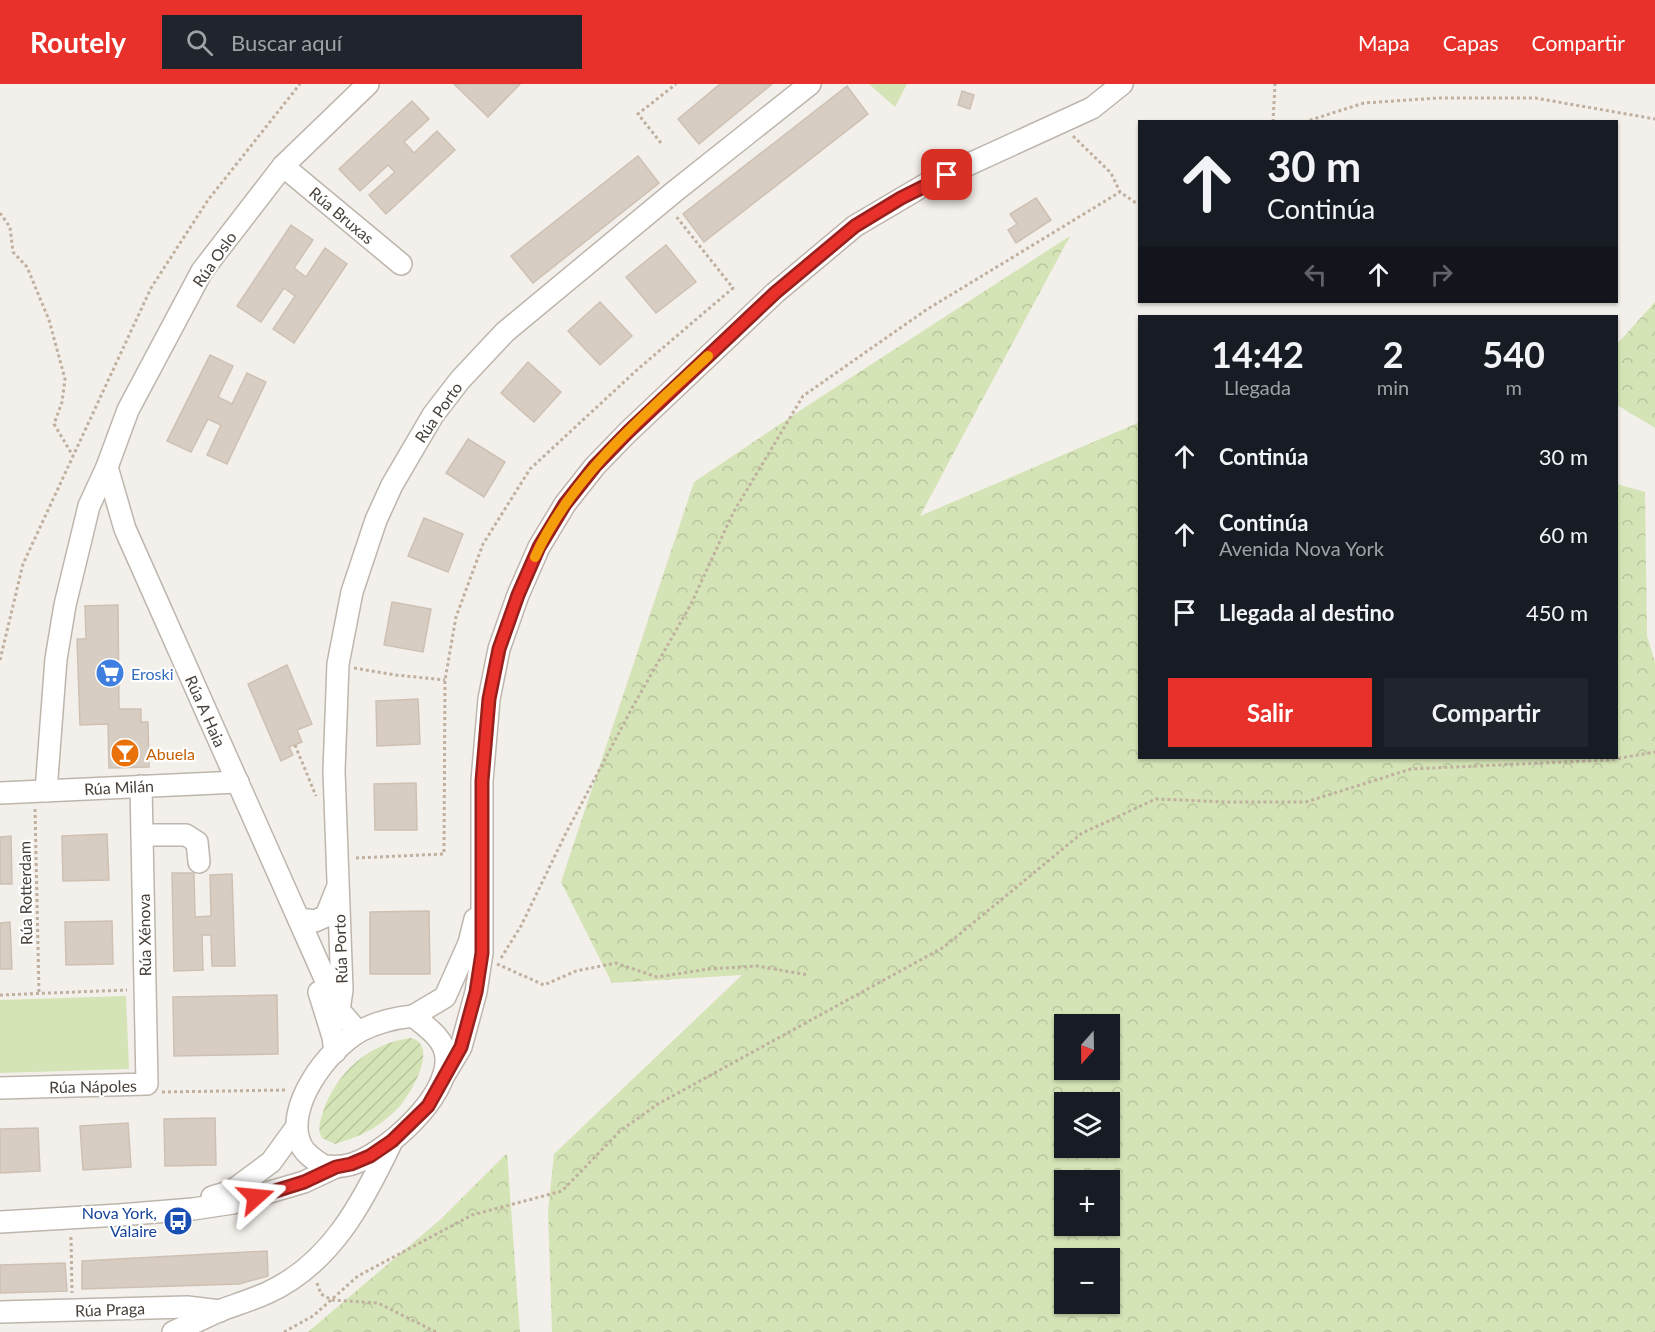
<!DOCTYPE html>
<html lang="es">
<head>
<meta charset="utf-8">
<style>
  :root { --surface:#171b24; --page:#20242c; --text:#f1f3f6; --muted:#9ea1a6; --accent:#e9312b }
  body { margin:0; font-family:Lato,sans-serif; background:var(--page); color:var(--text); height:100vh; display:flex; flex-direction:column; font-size:22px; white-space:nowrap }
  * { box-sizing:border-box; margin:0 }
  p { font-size:20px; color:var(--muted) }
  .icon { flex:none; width:33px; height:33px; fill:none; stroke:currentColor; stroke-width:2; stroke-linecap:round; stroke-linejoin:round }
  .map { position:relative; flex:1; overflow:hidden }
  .panel { position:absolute; left:1138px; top:231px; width:480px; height:444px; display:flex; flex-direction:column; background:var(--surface); border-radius:0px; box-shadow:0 2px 4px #0004 }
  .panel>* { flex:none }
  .hud { position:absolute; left:1138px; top:36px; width:480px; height:183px; border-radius:0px; box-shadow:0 2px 4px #0004; background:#171b24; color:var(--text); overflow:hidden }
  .needle { width:39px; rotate:200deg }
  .controls { position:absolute; left:1054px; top:930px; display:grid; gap:12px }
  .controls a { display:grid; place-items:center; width:66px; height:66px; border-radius:0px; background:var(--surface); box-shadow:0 2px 4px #0004; font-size:30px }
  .pin { position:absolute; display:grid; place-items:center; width:51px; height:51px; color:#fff; margin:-26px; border-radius:12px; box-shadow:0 3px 9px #0006 }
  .me { position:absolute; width:66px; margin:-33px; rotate:72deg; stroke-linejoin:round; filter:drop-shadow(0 0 4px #0008) }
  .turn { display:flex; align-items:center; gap:21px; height:126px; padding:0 30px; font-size:27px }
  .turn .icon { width:78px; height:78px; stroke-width:2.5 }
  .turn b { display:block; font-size:42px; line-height:51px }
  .lanes { display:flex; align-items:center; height:57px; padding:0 30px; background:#0003; justify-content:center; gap:30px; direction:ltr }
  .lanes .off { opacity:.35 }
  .eta { display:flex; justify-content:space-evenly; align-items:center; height:102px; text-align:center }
  .eta b { font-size:36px; font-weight:700; line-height:42px }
  .primary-button { display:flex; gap:12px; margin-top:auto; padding:12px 30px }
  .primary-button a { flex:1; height:69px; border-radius:0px; background:var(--accent); color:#fff; font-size:24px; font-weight:700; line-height:69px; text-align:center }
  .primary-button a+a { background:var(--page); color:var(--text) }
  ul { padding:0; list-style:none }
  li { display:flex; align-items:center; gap:18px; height:78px; padding:0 30px }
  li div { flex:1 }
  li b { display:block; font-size:22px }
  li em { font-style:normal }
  header { display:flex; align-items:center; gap:36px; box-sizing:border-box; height:84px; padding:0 30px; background:var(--accent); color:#fff }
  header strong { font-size:28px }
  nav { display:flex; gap:33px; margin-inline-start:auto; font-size:21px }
  .search { width:420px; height:54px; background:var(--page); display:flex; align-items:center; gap:15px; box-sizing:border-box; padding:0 21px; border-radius:0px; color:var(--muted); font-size:22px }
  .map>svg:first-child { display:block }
</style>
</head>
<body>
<header>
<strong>Routely</strong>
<div class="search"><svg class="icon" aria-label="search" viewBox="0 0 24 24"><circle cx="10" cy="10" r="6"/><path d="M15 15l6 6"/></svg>Buscar aquí</div>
<nav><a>Mapa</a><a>Capas</a><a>Compartir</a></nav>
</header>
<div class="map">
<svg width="1655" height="1248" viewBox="0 0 1655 1248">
  <defs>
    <pattern id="forest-crowns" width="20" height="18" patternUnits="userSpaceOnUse" patternTransform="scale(1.5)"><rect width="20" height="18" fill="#d5e4b6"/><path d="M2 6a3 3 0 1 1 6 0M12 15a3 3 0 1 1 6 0" fill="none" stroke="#b8c59d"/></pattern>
    <pattern id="garden-furrows" width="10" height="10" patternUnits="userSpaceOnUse" patternTransform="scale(1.5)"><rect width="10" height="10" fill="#d5e4b6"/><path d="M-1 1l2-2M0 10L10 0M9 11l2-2" fill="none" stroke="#b8c59d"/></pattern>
  </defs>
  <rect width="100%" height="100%" fill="#f3efea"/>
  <g fill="#d5e4b6">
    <polygon points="869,0 907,0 895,23"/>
    <polygon points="126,912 129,985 0,989 0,916"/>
  </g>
  <g fill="url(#forest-crowns)" fill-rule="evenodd">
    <path d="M1070,152l-150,280 220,-94v336h477v-274l28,8 2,144 8,26v670h-1103l-4,-120 6,-58 188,-179 -130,8 -51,-101 133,-400 116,-78zM1065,940h45v46h-45zM1065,1018h45v46h-45zM1065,1096h45v46h-45zM1065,1174h45v46h-45z"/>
    <polygon points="1655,218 1655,344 1617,321 1617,260"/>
    <polygon points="507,1069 520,1248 308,1248 441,1135"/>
  </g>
  <path fill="url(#garden-furrows)" d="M411,954c28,7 1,54 -11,68 -6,7 -14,13 -22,19 -13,9 -27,14 -43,19l-13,-6c-5,-9 -2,-17 1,-26 13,-39 46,-69 88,-74z"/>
  <g fill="#d7cdc3" stroke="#cec1b4" stroke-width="1.5">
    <polygon points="454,0 520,0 488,33"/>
    <polygon points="720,0 772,0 699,60 678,35"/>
    <polygon points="847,2 868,30 704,158 683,130"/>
    <polygon points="962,7 974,11 970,25 958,21"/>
    <polygon points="412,17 429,35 404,58 414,69 437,47 455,66 386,130 369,111 395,88 388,81 360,107 339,85"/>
    <polygon points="638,72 659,99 533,199 511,172"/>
    <polygon points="1036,114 1051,136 1016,159 1008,146 1017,140 1010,130"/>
    <polygon points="291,141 313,156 294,184 306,193 325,164 347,180 294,259 273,245 295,212 284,204 261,238 237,222"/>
    <polygon points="666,161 696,198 656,229 626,193"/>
    <polygon points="600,218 632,252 600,281 568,247"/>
    <polygon points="210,271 233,282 218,313 232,320 247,289 266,298 227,380 207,371 221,341 208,335 191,368 167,357"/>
    <polygon points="528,278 561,308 534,338 501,309"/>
    <polygon points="468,355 505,378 484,413 446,389"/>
    <polygon points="424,434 463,450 448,488 408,472"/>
    <polygon points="392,518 431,525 423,568 384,561"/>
    <polygon points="118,521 119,625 141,625 141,638 148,638 149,683 109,684 108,640 80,641 77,555 86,555 85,522"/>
    <polygon points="287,581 312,640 297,646 302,658 289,663 293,671 281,677 248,600"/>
    <polygon points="418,615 420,660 377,662 376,617"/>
    <polygon points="416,699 417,746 375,746 374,700"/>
    <polygon points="107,750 109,796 63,797 62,752"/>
    <polygon points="11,752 12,800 0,800 0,753"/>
    <polygon points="172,789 194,789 195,833 211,832 210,791 232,790 235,882 212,882 211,851 202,851 203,886 174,887"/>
    <polygon points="429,827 430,890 370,890 370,828"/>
    <polygon points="112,837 113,880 66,881 65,838"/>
    <polygon points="10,838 12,885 0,885 0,839"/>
    <polygon points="277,911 278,970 174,972 173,913"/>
    <polygon points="215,1034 216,1081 165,1082 164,1035"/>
    <polygon points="128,1039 131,1083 83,1086 80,1042"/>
    <polygon points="38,1044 40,1087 0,1089 0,1045"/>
    <polygon points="267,1167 268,1192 239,1200 82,1205 82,1177"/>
    <polygon points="65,1179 67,1207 0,1209 0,1181"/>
  </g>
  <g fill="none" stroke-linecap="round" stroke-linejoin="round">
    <g stroke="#beb6ad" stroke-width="24">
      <g id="minor">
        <polyline points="283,82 401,180"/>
        <polyline points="107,383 125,445 339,926 358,948"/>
        <polyline points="46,707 56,575 65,521 89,422 107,383 128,326 202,187 283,82 368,0"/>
        <polyline points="0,709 238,698"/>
        <polyline points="142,751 186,751 197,758 199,778"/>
        <polyline points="299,835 315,837 326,832 336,807"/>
        <polyline points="319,908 333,953 335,968"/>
        <polyline points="339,926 342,906 334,687 338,580 352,508 376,436 392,401 433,331 460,296 505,248 674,108 810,0"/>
        <path d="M413,932c14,11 32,23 33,42 3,39 -60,95 -94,106 -9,3 -18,3 -28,2 -8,-5 -19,-12 -23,-21 -18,-37 27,-96 59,-114 17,-9 34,-13 53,-15z"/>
        <polyline points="413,932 445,913 469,859 475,835"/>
        <polyline points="443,993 461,963 476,908 482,869 482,697 489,615 499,565 518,511 539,463 565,420 595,382 628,348 775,209 855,142 928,99 1092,24 1122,0"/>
        <polyline points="0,1004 147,1000 141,702"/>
        <polyline points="212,1113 232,1107 271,1078 295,1045"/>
        <polyline points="0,1138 119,1131 193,1125 233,1119 304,1098 336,1083"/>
        <polyline points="0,1228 187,1223 220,1227"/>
        <path d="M173,1248c16,-7 31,-14 46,-21 16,-6 32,-11 48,-18 64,-29 96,-91 125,-152"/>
      </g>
    </g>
    <g stroke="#bfb09f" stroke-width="3" stroke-dasharray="3 3" stroke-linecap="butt">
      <polyline points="1273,38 1275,0"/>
      <polyline points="1304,38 1364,19 1438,14 1535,14 1655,35"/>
      <polyline points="1073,52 1111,89 1120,108 1136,119 1140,117"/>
      <polyline points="661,59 638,30 676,0"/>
      <polyline points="0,129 10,143 13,168 27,183 49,236 65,295 62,318 54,340 73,372"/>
      <polyline points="0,576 23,480 151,204 208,116 300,0"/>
      <polyline points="354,584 396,591 445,596"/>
      <polyline points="295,661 316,712"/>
      <polyline points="35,725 39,909"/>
      <polyline points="356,774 444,770 445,596 456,533 483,460 530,385 638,285 733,204 675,131"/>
      <polyline points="501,874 521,842 565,751 632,624 691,520 733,429 803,312 926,226 1120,108"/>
      <polyline points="497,880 544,901 576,887 616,879 657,893 708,885 757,882 809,891"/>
      <polyline points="0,911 127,906"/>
      <polyline points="162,1008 287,1006"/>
      <polyline points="71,1153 72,1209"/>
      <polyline points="317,1199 321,1210 332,1216 378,1219 436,1248"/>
      <polyline points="284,1248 313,1232 358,1192 472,1131 562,1107 620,1047 658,1020 944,863 1082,749 1156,715 1227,718 1306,718 1411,685 1609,676 1655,668"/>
    </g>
    <use href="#minor" stroke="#fff" stroke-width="21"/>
  </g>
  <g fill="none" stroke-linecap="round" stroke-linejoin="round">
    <g stroke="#97201c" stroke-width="15">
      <polyline id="route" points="256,1113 304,1098 336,1083 351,1080 370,1072 392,1057 428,1022 461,963 476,908 482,869 482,697 489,615 499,565 518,511 539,463 565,420 595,382 628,348 775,209 855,142 901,114 947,91"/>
    </g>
    <use href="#route" stroke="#e9312b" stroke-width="10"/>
    <path stroke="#f59e0b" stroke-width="10" d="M535,473c37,-82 109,-141 173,-201"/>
  </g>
  <defs>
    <g id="supermarket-disc" transform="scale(1.5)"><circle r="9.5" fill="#3f7fe0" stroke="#fff"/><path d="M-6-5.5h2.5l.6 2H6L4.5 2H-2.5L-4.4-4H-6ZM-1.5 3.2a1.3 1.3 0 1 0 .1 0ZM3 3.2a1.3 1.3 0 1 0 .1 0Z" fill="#fff"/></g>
    <g id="bar-disc" transform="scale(1.5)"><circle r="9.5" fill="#e8710a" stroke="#fff"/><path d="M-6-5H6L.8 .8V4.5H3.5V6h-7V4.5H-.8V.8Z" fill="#fff"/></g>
    <g id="bus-disc" transform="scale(1.5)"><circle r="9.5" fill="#1a4fb4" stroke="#fff"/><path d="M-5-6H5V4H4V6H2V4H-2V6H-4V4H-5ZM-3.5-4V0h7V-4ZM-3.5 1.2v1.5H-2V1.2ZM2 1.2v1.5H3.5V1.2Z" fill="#fff"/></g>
  </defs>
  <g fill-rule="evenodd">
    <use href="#supermarket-disc" x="110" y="589"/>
    <use href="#bar-disc" x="125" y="669"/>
    <use href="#bus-disc" x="178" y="1137"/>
  </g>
  <g text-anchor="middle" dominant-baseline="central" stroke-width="4.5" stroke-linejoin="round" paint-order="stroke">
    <g font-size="16" fill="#473f38" stroke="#fff">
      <text transform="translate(342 131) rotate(40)">Rúa Bruxas</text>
      <text transform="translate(214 175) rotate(-55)">Rúa Oslo</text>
      <text transform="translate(438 328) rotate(-55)">Rúa Porto</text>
      <text transform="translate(206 627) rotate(66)">Rúa A Haia</text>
      <text transform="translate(119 703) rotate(-3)">Rúa Milán</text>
      <text transform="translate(25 809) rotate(-91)">Rúa Rotterdam</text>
      <text transform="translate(144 851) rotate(-91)">Rúa Xénova</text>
      <text transform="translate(340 865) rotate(-92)">Rúa Porto</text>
      <text transform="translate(93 1002) rotate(-1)">Rúa Nápoles</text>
      <text transform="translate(110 1225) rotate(-2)">Rúa Praga</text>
    </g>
    <g font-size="16" fill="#366cbe" stroke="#fff" text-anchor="start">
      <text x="131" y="589">Eroski</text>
    </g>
    <g font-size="16" fill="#c56008" stroke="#fff" text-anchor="start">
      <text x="146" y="669">Abuela</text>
    </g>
    <g font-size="16" fill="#164399" stroke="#fff" text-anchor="end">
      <text x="157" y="1128">Nova York,<tspan x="157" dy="18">Valaire</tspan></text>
    </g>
  </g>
</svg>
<div class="controls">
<a><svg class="needle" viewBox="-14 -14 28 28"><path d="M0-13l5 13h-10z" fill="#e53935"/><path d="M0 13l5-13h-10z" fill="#9ea1a6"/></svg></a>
<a><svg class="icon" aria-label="layers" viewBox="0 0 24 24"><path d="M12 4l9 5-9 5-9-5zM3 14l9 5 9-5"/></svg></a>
<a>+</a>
<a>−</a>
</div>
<div class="pin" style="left:947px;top:91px;background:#d93025"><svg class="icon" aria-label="arrive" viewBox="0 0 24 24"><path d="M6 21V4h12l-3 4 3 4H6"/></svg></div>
<svg class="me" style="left:256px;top:1113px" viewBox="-20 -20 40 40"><path d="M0-17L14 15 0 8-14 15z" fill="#e9312b" stroke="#fff" stroke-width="4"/></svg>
<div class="hud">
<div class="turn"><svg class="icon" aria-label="ahead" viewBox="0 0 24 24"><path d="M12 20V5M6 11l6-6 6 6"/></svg><div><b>30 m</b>Continúa</div></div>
<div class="lanes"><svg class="icon off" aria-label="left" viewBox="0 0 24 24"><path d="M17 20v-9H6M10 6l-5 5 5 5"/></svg><svg class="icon" aria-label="ahead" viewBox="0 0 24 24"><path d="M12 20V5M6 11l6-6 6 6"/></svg><svg class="icon off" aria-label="right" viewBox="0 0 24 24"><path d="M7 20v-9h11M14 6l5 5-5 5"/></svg></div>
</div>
<section class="panel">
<div class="eta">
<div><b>14:42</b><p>Llegada</p></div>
<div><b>2</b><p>min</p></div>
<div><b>540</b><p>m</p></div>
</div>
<ul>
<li><svg class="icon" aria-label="ahead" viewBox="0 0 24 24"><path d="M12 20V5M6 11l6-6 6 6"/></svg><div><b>Continúa</b></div><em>30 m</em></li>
<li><svg class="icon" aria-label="ahead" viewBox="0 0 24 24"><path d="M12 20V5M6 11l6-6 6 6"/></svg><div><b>Continúa</b><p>Avenida Nova York</p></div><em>60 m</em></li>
<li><svg class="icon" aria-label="arrive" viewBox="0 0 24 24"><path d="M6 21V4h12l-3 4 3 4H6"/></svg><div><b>Llegada al destino</b></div><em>450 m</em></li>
</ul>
<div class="primary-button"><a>Salir</a><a>Compartir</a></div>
</section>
</div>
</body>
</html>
